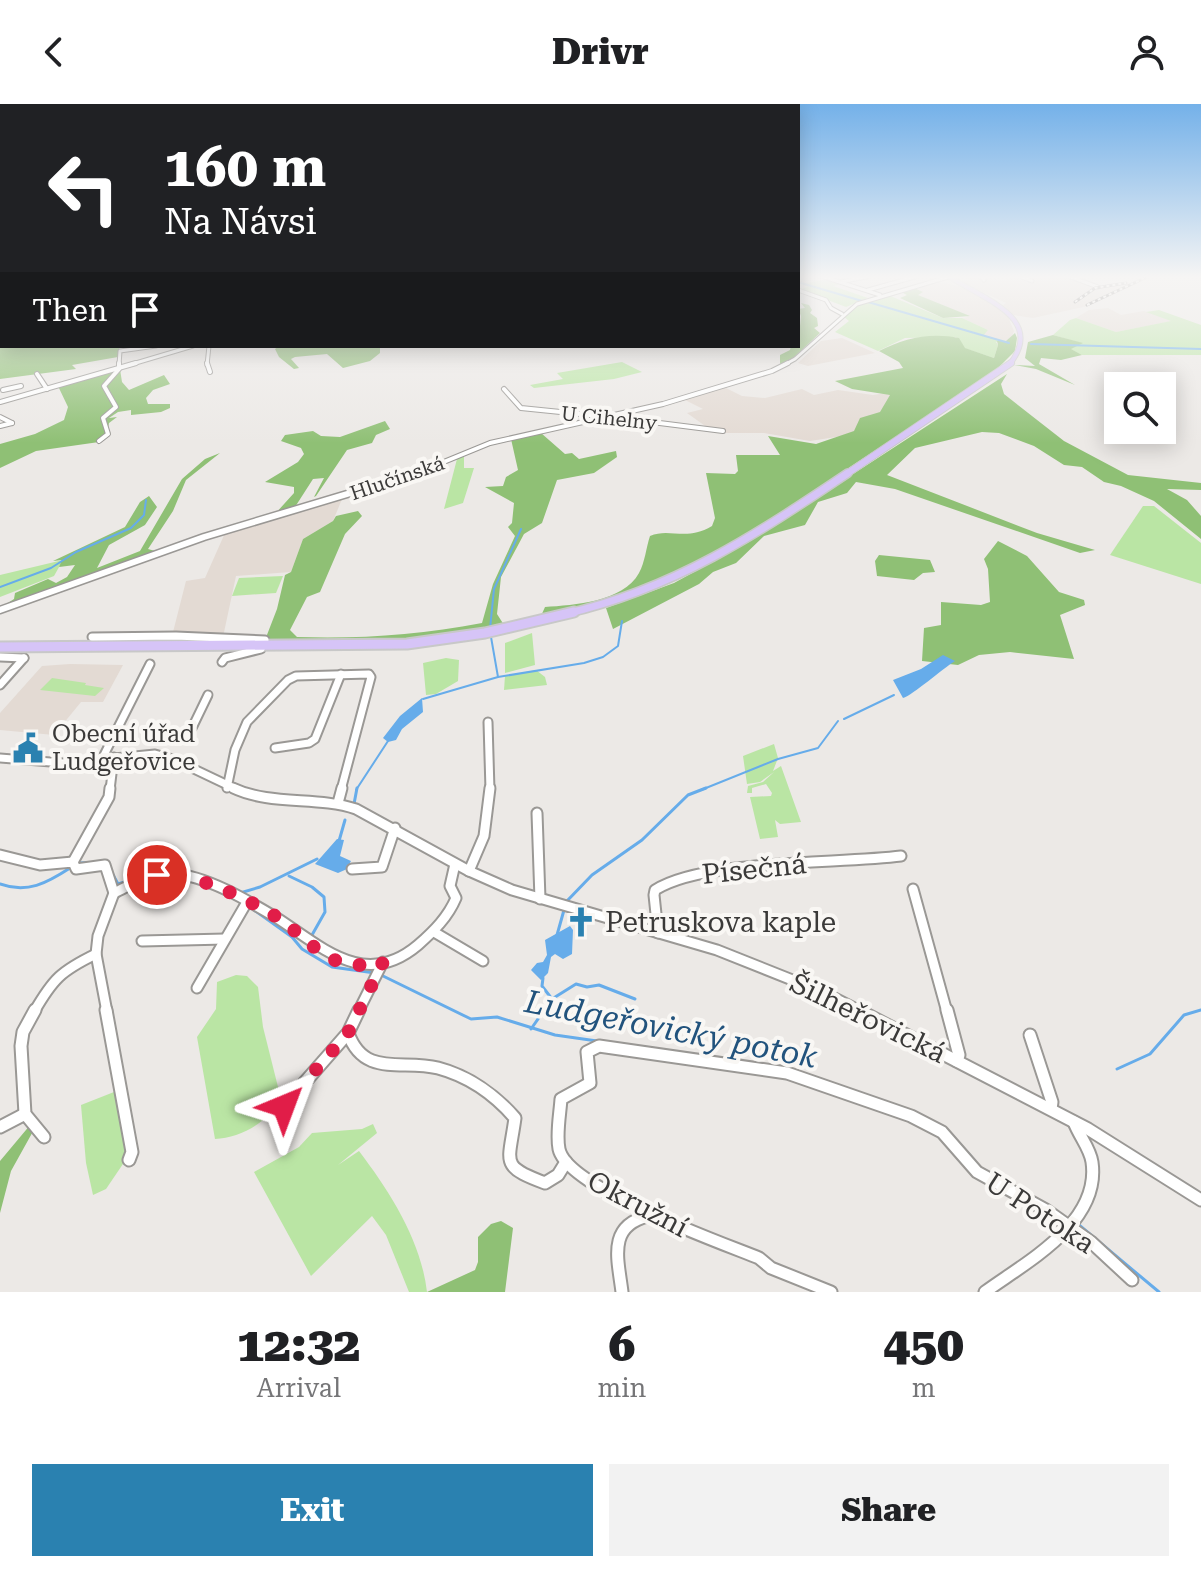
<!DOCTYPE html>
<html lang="en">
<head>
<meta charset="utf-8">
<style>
  :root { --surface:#fff; --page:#f2f2f2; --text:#202124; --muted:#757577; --accent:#2a81b0 }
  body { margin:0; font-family:"Roboto Serif",serif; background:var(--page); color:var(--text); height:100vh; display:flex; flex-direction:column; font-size:30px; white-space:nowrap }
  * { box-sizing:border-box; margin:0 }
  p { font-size:26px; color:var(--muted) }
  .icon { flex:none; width:44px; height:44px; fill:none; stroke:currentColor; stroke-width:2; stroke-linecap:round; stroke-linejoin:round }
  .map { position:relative; height:1188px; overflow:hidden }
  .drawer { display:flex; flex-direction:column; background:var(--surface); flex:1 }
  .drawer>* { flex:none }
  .guide { position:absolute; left:0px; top:0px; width:800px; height:244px; box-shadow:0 4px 20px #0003; background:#202124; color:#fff; overflow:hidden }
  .fabs { position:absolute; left:1104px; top:268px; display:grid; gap:16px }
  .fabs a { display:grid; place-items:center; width:72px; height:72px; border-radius:0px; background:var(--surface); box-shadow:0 4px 20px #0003; font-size:40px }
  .pin { position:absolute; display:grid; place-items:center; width:68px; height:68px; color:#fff; margin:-34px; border:4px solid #fff; border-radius:50%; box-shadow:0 2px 8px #0007 }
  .me { position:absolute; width:88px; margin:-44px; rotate:44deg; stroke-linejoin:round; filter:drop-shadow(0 0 6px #0008) }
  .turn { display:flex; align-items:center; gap:28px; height:168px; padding:0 32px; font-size:36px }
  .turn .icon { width:104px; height:104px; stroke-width:2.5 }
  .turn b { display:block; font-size:56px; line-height:68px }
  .then { display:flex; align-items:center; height:76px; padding:0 32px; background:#0003; gap:16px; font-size:30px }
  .eta { display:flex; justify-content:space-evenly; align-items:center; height:136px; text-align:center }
  .eta b { font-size:48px; font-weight:800; line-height:56px }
  .cta { display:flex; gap:16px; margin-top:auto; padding:16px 32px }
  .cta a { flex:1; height:92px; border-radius:0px; background:var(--accent); color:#fff; font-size:32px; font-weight:800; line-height:92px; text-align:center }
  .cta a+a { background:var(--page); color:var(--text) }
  header { display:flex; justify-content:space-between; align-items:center; height:104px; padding:0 32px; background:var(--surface); font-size:36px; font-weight:800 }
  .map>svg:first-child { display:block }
</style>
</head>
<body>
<header><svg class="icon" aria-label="back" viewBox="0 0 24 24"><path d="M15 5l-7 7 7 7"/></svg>Drivr<svg class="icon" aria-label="person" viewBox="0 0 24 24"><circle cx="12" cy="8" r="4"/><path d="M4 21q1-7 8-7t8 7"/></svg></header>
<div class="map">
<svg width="1201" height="1188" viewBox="0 0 1201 1188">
  <rect width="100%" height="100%" fill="#ece9e6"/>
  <g fill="#e3dad3">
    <polygon points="968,172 1003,176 1022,172 1067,172 1102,185 1111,181 1125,181 1144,172 1154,172 1088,202 1033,214 1013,211 1003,201 1006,199 961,178 968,176"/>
    <polygon points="934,177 959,182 988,196 1008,213 1014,227 1012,233 1006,237 982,232 988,226 962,214 968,213 955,206 951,207 916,190 922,189 912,183"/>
    <polygon points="1108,204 1121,211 1144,207 1173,217 1116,228 1076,214 1089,206"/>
    <polygon points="842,234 875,249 808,262 798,259 821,237"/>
    <polygon points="724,283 742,292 765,294 802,285 814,291 838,286 873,291 899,287 901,323 810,337 764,329 723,329 708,324 687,309 703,305 685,296"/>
    <polygon points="342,395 333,417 303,435 291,468 236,472 223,533 172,532 186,477 205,474 225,429"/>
    <polygon points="70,560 123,561 103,598 81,598 54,631 0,626 0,609 42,562"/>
  </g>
  <g fill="#bae5a4">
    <polygon points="828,175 840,180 833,182 868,194 846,203 799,185 808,183 802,180"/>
    <polygon points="888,191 943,214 962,214 988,226 983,232 1006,237 996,238 998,241 994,254 964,244 956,233 905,234 878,247 835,228 849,217 843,212 862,199"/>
    <polygon points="1159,206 1201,221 1201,251 1082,251 1070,245 1081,239 1053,231 1070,216 1076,214 1116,228 1171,217 1146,208"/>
    <polygon points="622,258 642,268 614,275 534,284 530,281 563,275 557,269"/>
    <polygon points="464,352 464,364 474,364 463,399 444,405 457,355"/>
    <polygon points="1143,402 1154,402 1201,439 1201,480 1110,451"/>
    <polygon points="63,456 54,472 0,493 0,471"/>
    <polygon points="283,472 276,489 232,492 239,474"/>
    <polygon points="532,529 535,561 505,569 505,539"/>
    <polygon points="446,554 459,556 458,577 436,590 426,591 423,559"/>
    <polygon points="536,566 545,573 547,581 504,586 505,572"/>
    <polygon points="52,574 86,579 85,581 104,584 95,592 40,586"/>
    <polygon points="774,640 778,654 773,667 781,662 801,718 780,720 775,716 778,733 760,735 750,693 771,692 772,689 766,680 752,684 752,689 747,689 748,682 763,678 774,668 760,678 747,680 743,652"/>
    <path d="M236,871l11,1 11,11 5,40 15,60 1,14c-12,22 -39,37 -64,38l-18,-102 19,-28 1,-27z"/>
    <polygon points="114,988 127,1054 106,1085 93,1091 86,1059 81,1001"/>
    <path d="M373,1020l4,9 -39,32 21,-14c31,41 62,89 68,141h-18l-23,-57 -14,-19 -61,60 -57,-104 45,-25 13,-14 50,-4z"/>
  </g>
  <g fill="#8fc075">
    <polygon points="0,172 2,242 120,242 118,253 72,261 76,265 0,275"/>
    <polygon points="912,183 923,188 918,191 970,212 943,214 900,194 907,191 899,187"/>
    <polygon points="801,199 809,201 812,206 810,209 817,214 818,222 814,224 820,229 791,256 780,260 780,251 790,246 791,242 798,242 801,212 798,205 805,204"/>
    <path d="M1015,229l2,5 -2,13 -22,22 -248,163 -76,41 -57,21 -71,18 4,-9c29,-2 78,-5 94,-34 6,-11 7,-25 11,-37 20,-9 35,6 62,-10l3,-8 -9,-45 29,1 3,-3 -2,-16h44l-12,-19 48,8 38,-13 6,-13 20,-6 10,-17 -38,-6 -17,-8 68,-13 -4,-6 -20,-11c25,-13 52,-19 80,-13l6,10 29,10 4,-13 -1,-4h9z"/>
    <polygon points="1053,231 1083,239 1071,245 1082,251 1061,256 1041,254 1039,260 1075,281 1036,265 1014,261 1035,262 1025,254 1028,238"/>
    <polygon points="279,242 380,242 380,249 370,257 343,264 327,250 295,253 291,255 299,264 294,265 279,253 275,245"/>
    <polygon points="120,265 122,278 129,286 164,271 170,280 153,286 146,294 148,300 170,300 170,304 161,308 131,311 131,306 118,308 109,314 117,313 109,319 106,334 99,338 36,347 0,364 0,340 35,330 64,316 68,303 58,282"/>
    <polygon points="1007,270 1001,280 1004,290 1064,337 1128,371 1201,379 1201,386 1167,385 1187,396 1201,412 1201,435 1154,397 1121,382 1104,378 1082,363 1064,361 1034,342 999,329 982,328 915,344 887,371 1037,429 1095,446 1080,449 895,385 856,378 847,389 818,398 805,421 764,432 736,459 713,468 699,480 613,525 606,504 674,479 747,439"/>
    <polygon points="385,317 390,325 376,331 372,339 347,346 316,392 314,393 324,374 313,375 295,403 275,410 294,389 294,383 265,378 298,358 304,350 301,344 281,337 285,331 313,327 321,332 340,333"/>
    <path d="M541,329l24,21 7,-1 7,6 37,-8 1,6 -23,16 -37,7 -15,43 -18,11 -23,43 -4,37 7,11c-78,17 -160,20 -239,15l12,-31 8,-34 6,-3 12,-33 30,-18 3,-5 22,-5 4,5 -17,18 -25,58 -13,5 -17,33 7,7c63,2 122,-2 185,-14l11,-39 22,-48 -7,-9 4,-4 2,-20 -29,-16 18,-1 3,-9 12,-7 -7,-31z"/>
    <polygon points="220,349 186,376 173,407 148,445 155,447 0,504 14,495 15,489 48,475 56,479 67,473 75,461 59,463 62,456 53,457 125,423 140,398 149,392 157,403 145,421 109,441 97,464 140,447 182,375 205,355"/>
    <polygon points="998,437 1027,452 1059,488 1084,496 1085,501 1060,511 1074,555 1010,548 979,551 958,561 922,557 924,524 941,521 941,498 981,501 990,498 988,465 984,455"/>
    <polygon points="879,451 930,456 935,468 923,469 914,476 877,472 875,457"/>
    <polygon points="31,1020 36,1022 11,1067 0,1109 0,1057"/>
    <polygon points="501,1117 513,1124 505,1188 427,1188 475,1166 478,1158 478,1133 491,1120"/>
  </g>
  <g fill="#66acea">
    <path d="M943,551l12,6c-13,8 -42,34 -52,37l-10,-18 28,-11z"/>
    <polygon points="422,594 423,608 402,625 396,636 388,638 383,634 400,612"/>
    <polygon points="337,735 344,736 340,752 351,757 347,765 338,769 315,760"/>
    <polygon points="570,822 573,826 572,850 563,855 555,850 551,853 548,869 541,876 531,866 537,859 543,858 547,851 545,836"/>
  </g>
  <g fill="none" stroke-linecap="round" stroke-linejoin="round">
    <g stroke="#66acea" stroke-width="2">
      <polyline points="798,178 862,197"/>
      <polyline points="868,198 1009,239"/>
      <polyline points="1031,240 1201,245"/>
      <polyline points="0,483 51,464 76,448 131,424 144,411 146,396"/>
      <polyline points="490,525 494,485 521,425"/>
      <polyline points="491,533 498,573"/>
      <polyline points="423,595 498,573 584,559 603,553 618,542 622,517"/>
      <polyline points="844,615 894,591"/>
      <polyline points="356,686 388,637"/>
      <polyline points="701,686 778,655 818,644 838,617"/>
    </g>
    <g stroke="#66acea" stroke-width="3">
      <polyline points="354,700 357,684"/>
      <polyline points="339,737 345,716"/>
      <polyline points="78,759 107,758"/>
      <polyline points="111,767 118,780 128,777"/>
      <polyline points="289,772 312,783 324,793 325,808 312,831"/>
      <path d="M0,780c27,10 47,-1 70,-16"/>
      <polyline points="240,789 260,783 317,755"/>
      <polyline points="566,798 592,771 642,736 688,691 706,684"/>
      <polyline points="254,806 292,833 302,845 332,863 375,869"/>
      <polyline points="557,831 564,806"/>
      <polyline points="381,871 471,915 497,913 555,931 597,937"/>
      <polyline points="552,895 576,880 587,883 599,881 635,895"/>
      <polyline points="531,925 552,895 542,882 543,874"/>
      <polyline points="1117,965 1150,950 1184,911 1201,906"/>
      <polyline points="949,1028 974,1056"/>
      <polyline points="1079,1121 1159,1188"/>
    </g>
    <g stroke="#9a9895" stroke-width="5">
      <g id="minor-far5">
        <polyline points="800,172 800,176"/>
        <polyline points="821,172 880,191"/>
        <polyline points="981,172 984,176"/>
        <polyline points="1020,172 1032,177"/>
        <polyline points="1068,172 1098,183"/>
        <polyline points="841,178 870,172"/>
        <polyline points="798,186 826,196 831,204 842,210"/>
        <polyline points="868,186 918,172"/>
        <polyline points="119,261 120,247 156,242"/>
        <polyline points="129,261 193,242"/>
        <polyline points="207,261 209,242"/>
        <polyline points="784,261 795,255 857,200 948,173"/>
      </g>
    </g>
    <g stroke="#9a9895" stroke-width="6">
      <g id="minor-far4">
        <polyline points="207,259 210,268"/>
        <polyline points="37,270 47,285"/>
        <polyline points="504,285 521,304 600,312"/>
        <polyline points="3,286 21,282"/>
        <polyline points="0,298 136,259"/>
        <polyline points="0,313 12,319"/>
        <polyline points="612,313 723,327"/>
        <polyline points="0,322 12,319"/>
        <polyline points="99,337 108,330 103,314 116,303 104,282 119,265 119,259"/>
        <polyline points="412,371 490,339 663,300 772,267 788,259"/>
      </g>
    </g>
    <g stroke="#9a9895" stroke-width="9">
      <polyline id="minor-far3" points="0,506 204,433 417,369"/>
    </g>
    <g stroke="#9a9895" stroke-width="11">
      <g id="minor-far2">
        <polyline points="92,533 176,532 265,536 261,545 225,554 222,558"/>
        <polyline points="0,553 24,554"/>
        <polyline points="0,581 24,554"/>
        <polyline points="488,618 490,686"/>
        <polyline points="192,624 208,591"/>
        <polyline points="275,644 309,639 315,635 341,570"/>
        <polyline points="0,654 63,659 155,650 173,655 238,686"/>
        <polyline points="102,655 150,560"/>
        <polyline points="227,684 235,646 247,618 288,576 296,572 369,570 371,573 341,686"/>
        <polyline points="110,686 114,653"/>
      </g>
    </g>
    <g stroke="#9a9895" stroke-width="13">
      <g id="minor-far1">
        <path d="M233,684c38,18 84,8 123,21l113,62 43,19 205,60 108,43 37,19"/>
        <polyline points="338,699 342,684"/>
        <polyline points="537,709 540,795"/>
        <polyline points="0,751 40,761 73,758 76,765 105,761 114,789"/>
        <polyline points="73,758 109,693 110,684"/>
        <polyline points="352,765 382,763 395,724"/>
        <polyline points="469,767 484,732 490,684"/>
        <polyline points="913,785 947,908"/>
        <path d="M114,789c17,-8 37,-22 57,-20 36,3 76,27 106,45 45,29 88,72 141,27 16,-14 30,-28 38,-47l-6,-12 5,-22"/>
        <polyline points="434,828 483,857"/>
        <path d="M658,829l-4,-38 1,-5c48,-31 184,-26 246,-34"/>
        <polyline points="142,837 225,835"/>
        <polyline points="197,884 247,798"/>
        <path d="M34,908c19,-33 27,-41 62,-58"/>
        <polyline points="107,908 96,850 98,832 114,789"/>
        <polyline points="358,908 383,858"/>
      </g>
    </g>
    <g stroke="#9a9895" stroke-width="15">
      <g id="minor">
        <polyline points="35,906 23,928 21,942 25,1010 44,1033"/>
        <polyline points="106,906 132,1048 129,1056"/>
        <polyline points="858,906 1088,1025 1201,1096"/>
        <polyline points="947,906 959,951 957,957"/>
        <path d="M348,929c16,45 54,26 90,35 30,8 57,27 77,50 -6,45 -16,48 30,65l13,-8 8,-13"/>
        <polyline points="1030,931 1052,998 1051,1005"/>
        <polyline points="284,1002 348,929 359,906"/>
        <polyline points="0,1023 25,1010"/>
        <path d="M622,1188c-4,-33 -15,-66 26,-76"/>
        <path d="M831,1188l-60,-24 -12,-10c-37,-15 -192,-70 -200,-109 -3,-15 1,-35 2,-50l29,-16 -3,-31 12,-6 188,27 124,43 31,16 35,40 69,38 45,32 41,38"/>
        <path d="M985,1188c41,-30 116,-69 107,-130 -2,-14 -13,-26 -18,-40"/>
      </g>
    </g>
    <g stroke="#c8c8c8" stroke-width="6">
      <path id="major-far3" d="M949,172c30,22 99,41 60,89"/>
    </g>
    <g stroke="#c8c8c8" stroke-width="8">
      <polyline id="major-far2" points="845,371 1011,259"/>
    </g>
    <g stroke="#c8c8c8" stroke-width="10">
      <path id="major-far1" d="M565,510c109,-25 192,-80 283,-141"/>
    </g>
    <g stroke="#c8c8c8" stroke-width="13">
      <polyline id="major" points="0,543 407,540 485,529 574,508"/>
    </g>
    <use href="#minor-far5" stroke="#fff" stroke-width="3"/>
    <use href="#minor-far4" stroke="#fff" stroke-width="4"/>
    <use href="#minor-far3" stroke="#fff" stroke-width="6"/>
    <use href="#minor-far2" stroke="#fff" stroke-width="7"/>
    <use href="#minor-far1" stroke="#fff" stroke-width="9"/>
    <use href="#minor" stroke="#fff" stroke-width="11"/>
    <use href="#major-far3" stroke="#d6c4f7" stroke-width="4"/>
    <use href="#major-far2" stroke="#d6c4f7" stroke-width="6"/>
    <use href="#major-far1" stroke="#d6c4f7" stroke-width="7"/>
    <use href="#major" stroke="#d6c4f7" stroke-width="9"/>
    <g stroke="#646261" stroke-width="3">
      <g id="rail">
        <polyline points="1075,198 1095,184 1126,179"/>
        <polyline points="1087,201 1149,172"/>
      </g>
    </g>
    <use href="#rail" stroke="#f9f7f4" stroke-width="2" stroke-dasharray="3" stroke-linecap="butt"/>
  </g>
  <linearGradient id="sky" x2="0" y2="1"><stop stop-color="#74b1e9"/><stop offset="0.51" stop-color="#f6f5f4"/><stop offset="1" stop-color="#f6f5f4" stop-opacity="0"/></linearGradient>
  <rect width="1201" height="339" fill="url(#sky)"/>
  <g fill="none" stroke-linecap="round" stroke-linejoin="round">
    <path stroke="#e11d48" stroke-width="14" stroke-dasharray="0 25.2" d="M157,771c30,-7 102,29 127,47 19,15 38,36 62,42 12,3 25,-1 37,-2l-35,71 -64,73"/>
  </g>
  <defs>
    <g id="civic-bare" transform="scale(2.4)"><path d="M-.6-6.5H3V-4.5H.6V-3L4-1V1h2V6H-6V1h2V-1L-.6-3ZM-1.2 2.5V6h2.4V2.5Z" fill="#2a81b0" stroke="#f9f7f4" stroke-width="2.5" paint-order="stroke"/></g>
    <g id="church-bare" transform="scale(2.4)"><path d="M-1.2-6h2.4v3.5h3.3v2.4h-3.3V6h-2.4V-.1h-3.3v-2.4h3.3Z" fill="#2a81b0" stroke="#f9f7f4" stroke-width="2.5" paint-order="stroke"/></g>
  </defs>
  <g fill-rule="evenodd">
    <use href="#civic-bare" x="28" y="644"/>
    <use href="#church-bare" x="581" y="818"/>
  </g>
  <g text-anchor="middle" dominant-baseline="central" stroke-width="8" stroke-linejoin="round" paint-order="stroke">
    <g font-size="20" fill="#3b3a39" stroke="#f9f7f4">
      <text transform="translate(609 314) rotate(6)">U Cihelny</text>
      <text transform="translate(397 374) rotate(-19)">Hlučínská</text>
    </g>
    <g font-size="24" fill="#3b3a39" stroke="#f9f7f4" text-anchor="start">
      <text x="52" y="630">Obecní úřad<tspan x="52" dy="28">Ludgeřovice</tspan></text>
    </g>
    <g font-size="28" fill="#3b3a39" stroke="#f9f7f4">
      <text transform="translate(754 765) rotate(-6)">Písečná</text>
      <text transform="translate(868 914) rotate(26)">Šilheřovická</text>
      <text transform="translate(638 1100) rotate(28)">Okružní</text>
      <text transform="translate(1040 1109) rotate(33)">U Potoka</text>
    </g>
    <g font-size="28" fill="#3b3a39" stroke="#f9f7f4" text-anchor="start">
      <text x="605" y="818">Petruskova kaple</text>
    </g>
    <g font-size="32" font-style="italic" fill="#22537d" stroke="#f9f7f4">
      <text transform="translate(671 925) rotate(11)">Ludgeřovický potok</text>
    </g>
  </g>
</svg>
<div class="fabs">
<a><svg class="icon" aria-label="search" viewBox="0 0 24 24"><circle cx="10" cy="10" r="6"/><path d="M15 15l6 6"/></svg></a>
</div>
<div class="pin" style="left:157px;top:771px;background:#d93025"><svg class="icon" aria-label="arrive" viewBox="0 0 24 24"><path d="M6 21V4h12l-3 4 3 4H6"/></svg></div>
<svg class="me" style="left:284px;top:1002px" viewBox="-20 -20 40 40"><path d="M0-17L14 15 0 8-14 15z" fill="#e11d48" stroke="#fff" stroke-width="4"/></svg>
<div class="guide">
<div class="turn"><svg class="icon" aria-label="left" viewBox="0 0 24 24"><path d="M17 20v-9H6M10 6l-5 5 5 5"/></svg><div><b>160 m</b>Na Návsi</div></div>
<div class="then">Then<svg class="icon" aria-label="arrive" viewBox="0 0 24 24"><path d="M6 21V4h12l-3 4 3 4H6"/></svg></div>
</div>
</div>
<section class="drawer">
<div class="eta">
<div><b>12:32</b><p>Arrival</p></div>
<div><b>6</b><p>min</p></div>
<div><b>450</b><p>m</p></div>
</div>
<div class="cta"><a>Exit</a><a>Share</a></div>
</section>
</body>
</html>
